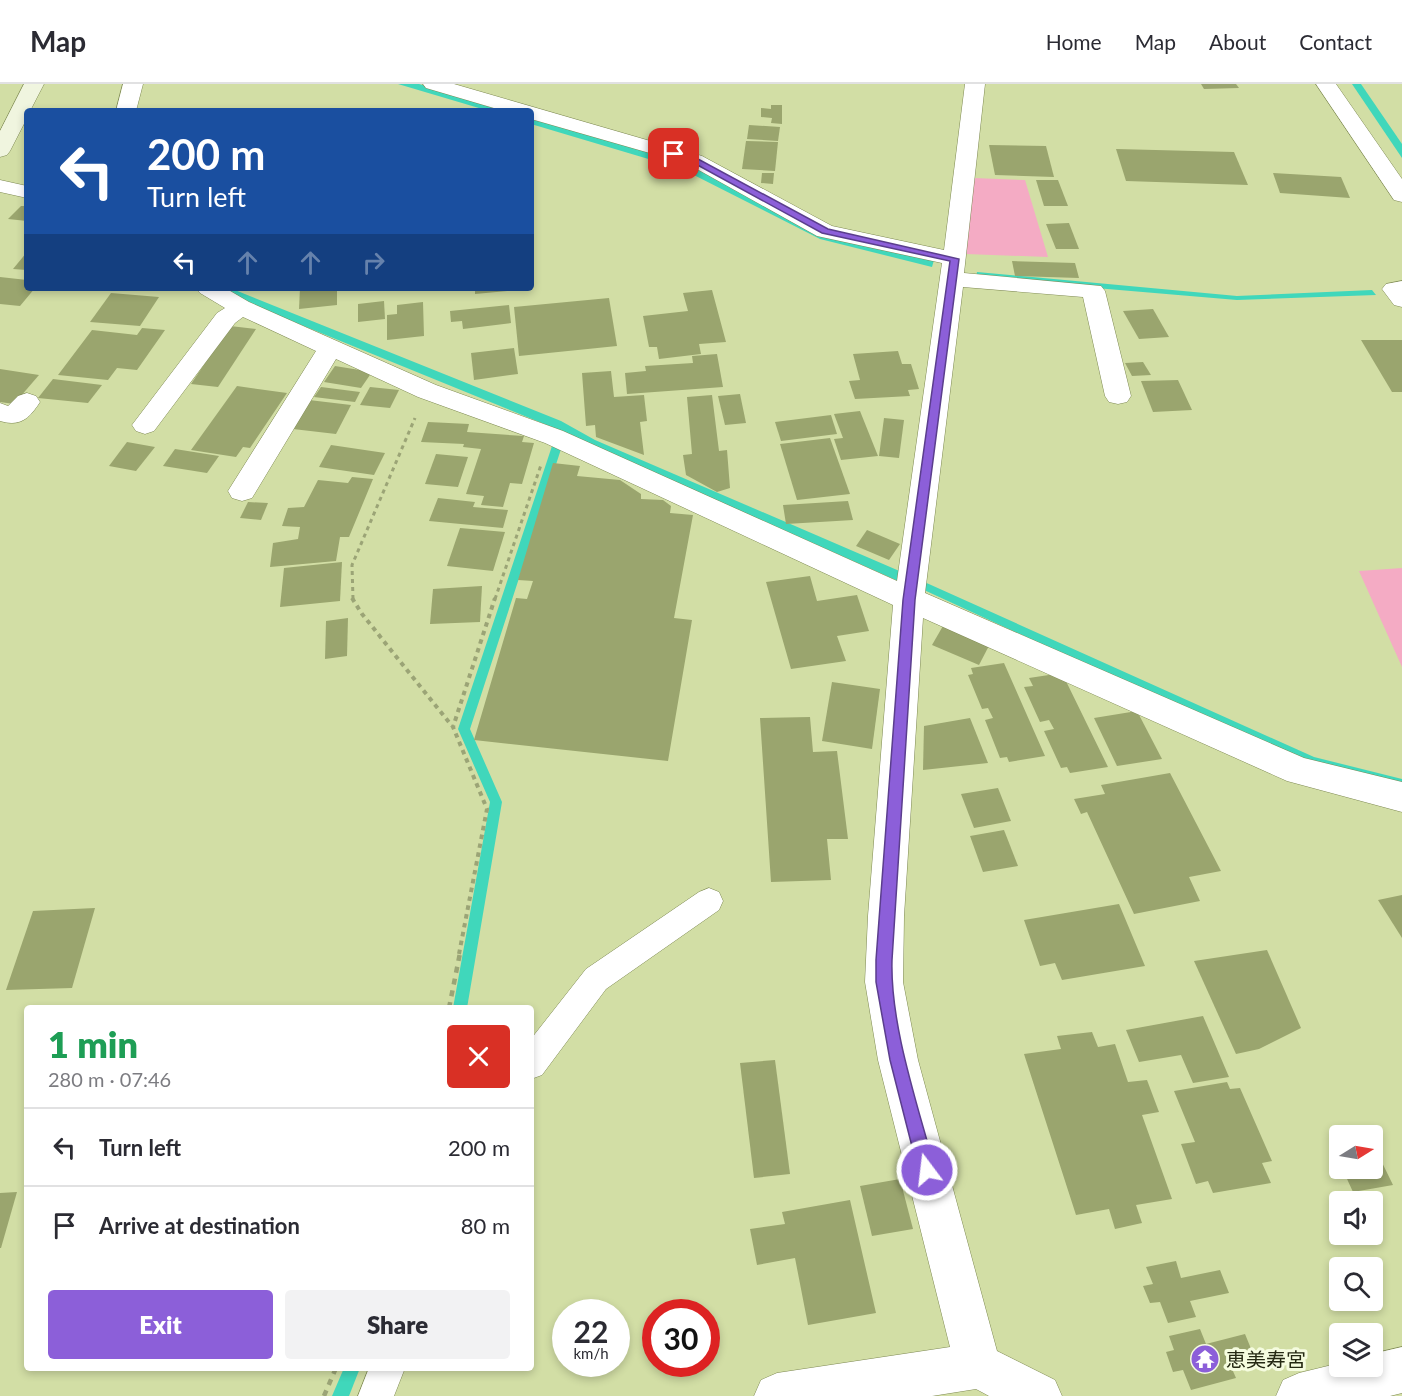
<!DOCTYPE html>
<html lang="en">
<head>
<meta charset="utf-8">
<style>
  :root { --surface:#fff; --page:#f2f2f3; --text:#2b2b33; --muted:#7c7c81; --line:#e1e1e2; --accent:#8c5fd9 }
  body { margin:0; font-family:Lato,"Noto Sans JP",sans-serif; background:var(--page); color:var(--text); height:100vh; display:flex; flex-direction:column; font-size:22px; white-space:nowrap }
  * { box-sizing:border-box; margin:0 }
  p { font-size:20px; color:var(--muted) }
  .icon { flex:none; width:33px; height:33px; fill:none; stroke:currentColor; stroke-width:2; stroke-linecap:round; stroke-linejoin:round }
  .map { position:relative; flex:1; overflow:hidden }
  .drawer { position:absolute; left:24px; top:921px; width:510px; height:366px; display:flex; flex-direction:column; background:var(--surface); border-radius:6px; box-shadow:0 3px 9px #0003 }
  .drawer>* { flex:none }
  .banner { position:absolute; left:24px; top:24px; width:510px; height:183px; border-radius:6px; box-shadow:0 3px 9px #0003; background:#1a4fa0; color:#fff; overflow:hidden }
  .needle { width:39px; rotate:79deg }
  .fabs { position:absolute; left:1329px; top:1041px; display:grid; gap:12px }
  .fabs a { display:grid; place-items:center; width:54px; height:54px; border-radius:6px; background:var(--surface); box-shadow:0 3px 9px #0003; font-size:30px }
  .speed { position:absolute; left:552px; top:1215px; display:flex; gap:12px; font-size:30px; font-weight:700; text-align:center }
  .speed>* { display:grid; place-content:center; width:78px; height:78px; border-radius:50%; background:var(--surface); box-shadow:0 3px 9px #0003; line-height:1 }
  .speed small { font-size:15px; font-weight:400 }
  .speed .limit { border:9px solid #d22; background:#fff; color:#111 }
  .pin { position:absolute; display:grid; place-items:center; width:51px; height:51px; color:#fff; margin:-26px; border-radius:12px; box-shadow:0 3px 9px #0006 }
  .me { position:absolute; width:66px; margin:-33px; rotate:345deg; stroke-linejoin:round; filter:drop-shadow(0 0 4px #0008) }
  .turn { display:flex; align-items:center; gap:21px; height:126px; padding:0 24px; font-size:27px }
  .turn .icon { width:78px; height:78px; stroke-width:2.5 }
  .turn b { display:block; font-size:42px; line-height:51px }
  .lanes { display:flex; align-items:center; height:57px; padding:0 24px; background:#0003; justify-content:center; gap:30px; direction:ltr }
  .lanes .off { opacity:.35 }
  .round { display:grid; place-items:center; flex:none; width:63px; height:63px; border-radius:6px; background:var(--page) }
  .overview { display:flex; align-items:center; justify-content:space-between; height:102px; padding:0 24px }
  h1 { font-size:36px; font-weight:800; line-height:45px; color:#1e9e55 }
  .action { display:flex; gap:12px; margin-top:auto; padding:12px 24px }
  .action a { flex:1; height:69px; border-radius:6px; background:var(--accent); color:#fff; font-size:24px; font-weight:800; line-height:69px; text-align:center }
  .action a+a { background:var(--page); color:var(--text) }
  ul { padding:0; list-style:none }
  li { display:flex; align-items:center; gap:18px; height:78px; padding:0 24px; border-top:2px solid var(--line) }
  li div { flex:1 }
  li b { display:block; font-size:22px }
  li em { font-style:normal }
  header { display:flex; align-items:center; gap:36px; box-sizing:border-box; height:84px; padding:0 30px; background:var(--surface); border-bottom:2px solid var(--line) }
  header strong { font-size:28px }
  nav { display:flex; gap:33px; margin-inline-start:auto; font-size:21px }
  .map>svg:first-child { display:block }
</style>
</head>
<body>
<header>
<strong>Map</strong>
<nav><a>Home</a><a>Map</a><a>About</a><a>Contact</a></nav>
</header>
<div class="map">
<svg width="1402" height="1312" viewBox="0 0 1402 1312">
  <rect width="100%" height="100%" fill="#d2dea5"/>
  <g fill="#f4abc4">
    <polygon points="973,94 1025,96 1048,173 966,170"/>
    <polygon points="1402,484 1402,583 1359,487"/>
  </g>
  <g fill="#40d7bb">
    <polygon points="398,0 419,0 509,27 489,27"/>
    <polygon points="1352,0 1361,0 1402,60 1402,74"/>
    <polygon points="531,33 689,81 824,151 934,176 932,183 820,155 682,85 531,40"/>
    <polygon points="977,188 1237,212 1372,206 1376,211 1237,216 976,194"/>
    <polygon points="219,204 230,204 561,337 595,356 911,492 1314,673 1402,695 1402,707 1315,686 924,506 907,501 554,344 230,212"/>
  </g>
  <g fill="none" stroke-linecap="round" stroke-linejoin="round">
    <g fill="#40d7bb" fill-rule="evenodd">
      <polygon points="557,359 562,362 470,645 502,718 467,924 453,924 490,718 458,645 552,362"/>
      <polygon points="344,1284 360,1284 349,1312 332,1312"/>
    </g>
  </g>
  <g fill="#9aa56e">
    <polygon points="1201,0 1236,0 1239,4 1204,5"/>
    <polygon points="771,21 782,21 782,40 771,39 772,34 761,33 761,24 771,25"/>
    <polygon points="749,41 780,43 778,57 747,55"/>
    <polygon points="746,57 778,58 775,87 742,85"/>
    <polygon points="989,61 1046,62 1054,93 995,91"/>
    <polygon points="1116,65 1234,68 1248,101 1126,97"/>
    <polygon points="762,89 774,89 773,100 761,99"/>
    <polygon points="1273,89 1341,93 1350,114 1280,109"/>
    <polygon points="1036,96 1058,96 1068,122 1044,122"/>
    <polygon points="21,122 27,122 27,137 8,135"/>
    <polygon points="1069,139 1079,165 1056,165 1046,140"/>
    <polygon points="27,168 27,186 13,185"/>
    <polygon points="1012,177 1075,179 1079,194 1015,192"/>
    <polygon points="0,193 27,196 27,204 35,204 20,222 0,220"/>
    <polygon points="300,204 337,204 337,221 299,225"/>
    <polygon points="475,204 516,204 517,206 475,210"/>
    <polygon points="712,206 726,258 699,260 701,270 659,275 657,263 649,263 643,232 688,227 683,209"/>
    <polygon points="111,209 159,213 140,242 90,238"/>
    <polygon points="609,214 617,262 519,272 514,223"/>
    <polygon points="384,217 385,235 358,238 358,220"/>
    <polygon points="423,218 424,252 387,256 387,231 397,230 397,221"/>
    <polygon points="509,221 511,239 463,245 462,237 451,238 450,227"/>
    <polygon points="1153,225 1169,253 1139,255 1123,227"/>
    <polygon points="230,242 256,245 218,303 191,300"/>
    <polygon points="142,244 165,246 137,286 117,284 108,296 58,291 92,246 137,251"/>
    <polygon points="1361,256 1402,256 1402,308 1392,308"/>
    <polygon points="514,264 518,290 474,296 471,269"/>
    <polygon points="898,267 902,280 911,280 919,305 908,306 910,312 855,315 849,297 860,296 853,270"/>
    <polygon points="717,270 723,303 627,310 625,289 646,287 645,282 693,279 692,272"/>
    <polygon points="1143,278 1151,291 1132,292 1125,279"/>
    <polygon points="335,282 372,288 361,304 324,298"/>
    <polygon points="0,285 39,291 14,320 0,318"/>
    <polygon points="611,287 614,313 644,311 647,337 640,338 644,371 596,353 595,341 586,342 582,289"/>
    <polygon points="53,295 102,301 88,319 38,314"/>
    <polygon points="1178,296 1192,326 1153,328 1141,297"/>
    <polygon points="237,302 287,309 250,364 243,363 236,373 191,366"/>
    <polygon points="321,303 360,308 355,318 314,313"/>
    <polygon points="370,303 399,306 390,324 360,321"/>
    <polygon points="740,310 746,339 725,341 718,312"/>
    <polygon points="712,311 719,367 727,366 730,404 717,408 686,391 683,371 692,370 687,313"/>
    <polygon points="309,316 351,321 336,350 293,345"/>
    <polygon points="860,327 878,372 841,376 834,355 843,354 834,330"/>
    <polygon points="831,331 837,350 781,357 775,338"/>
    <polygon points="884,334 904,336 899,374 879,372"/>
    <polygon points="428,338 469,340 467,348 524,352 522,358 534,359 522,400 510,399 503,423 481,421 484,412 466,410 481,365 463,363 464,360 421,358"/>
    <polygon points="830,354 850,410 797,416 780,360"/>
    <polygon points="127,358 155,363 136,387 109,382"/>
    <polygon points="331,361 385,369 374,391 319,383"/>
    <polygon points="175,365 219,372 207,389 163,382"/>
    <polygon points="436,370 468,373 458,403 425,400"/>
    <polygon points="553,379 580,382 577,392 620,396 641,410 641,415 663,416 671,422 670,429 693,431 674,534 692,536 668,677 474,656 516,514 527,515 533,497 518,496"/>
    <polygon points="352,393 373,395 349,453 340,453 336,477 270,483 273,459 298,455 300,443 282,442 288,424 304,423 318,396 348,399"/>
    <polygon points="438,414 475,418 473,423 508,426 503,444 429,437"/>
    <polygon points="848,417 853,436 786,440 783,421"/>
    <polygon points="248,418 268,419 261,436 240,434"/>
    <polygon points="460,444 505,448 493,487 447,482"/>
    <polygon points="867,446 900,460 889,476 856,462"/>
    <polygon points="342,478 340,517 280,523 284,484"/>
    <polygon points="810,492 817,517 857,511 869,547 837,552 846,577 791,585 766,498"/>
    <polygon points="482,502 480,538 430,540 433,505"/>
    <polygon points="348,534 347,572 325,575 326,537"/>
    <polygon points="947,535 993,554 979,581 932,561"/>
    <polygon points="1004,579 1045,672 1009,678 1007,673 1000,674 985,636 993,634 988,624 982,625 968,591 973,590 971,584"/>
    <polygon points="1062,589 1108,683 1070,689 1067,683 1061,684 1044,647 1054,645 1049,636 1040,638 1024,603 1033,602 1029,594"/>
    <polygon points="832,598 880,605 872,665 822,657"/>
    <polygon points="1137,627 1162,675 1117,682 1094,634"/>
    <polygon points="810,633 813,668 837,667 848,755 827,755 831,796 771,798 760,634"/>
    <polygon points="970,634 988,679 923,686 924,642"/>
    <polygon points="1170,689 1221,787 1189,793 1200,817 1134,830 1087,728 1081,730 1074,715 1105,710 1101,701"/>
    <polygon points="998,704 1011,737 974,744 961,710"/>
    <polygon points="1004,746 1018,782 983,788 970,752"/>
    <polygon points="1402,811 1402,854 1378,816"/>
    <polygon points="1119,820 1145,882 1062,896 1055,879 1040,882 1024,836"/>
    <polygon points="95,824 72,904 6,906 33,827"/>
    <polygon points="1267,866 1301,944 1259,965 1236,970 1194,877"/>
    <polygon points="1203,932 1229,993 1193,999 1181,971 1139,978 1126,946"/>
    <polygon points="1092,948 1098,963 1115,960 1128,998 1147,996 1159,1028 1142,1031 1172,1115 1136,1121 1142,1139 1115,1145 1109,1125 1076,1131 1024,970 1061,965 1057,952"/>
    <polygon points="775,976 790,1090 754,1094 740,979"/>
    <polygon points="1227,998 1230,1005 1240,1004 1272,1077 1262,1079 1271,1099 1213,1109 1208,1097 1196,1100 1181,1060 1195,1058 1174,1007"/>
    <polygon points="1372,1058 1393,1101 1353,1108 1342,1084 1372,1084"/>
    <polygon points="900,1095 913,1145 872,1152 860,1102"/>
    <polygon points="17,1108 1,1164 0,1164 0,1109"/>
    <polygon points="850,1116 876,1229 808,1241 795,1174 757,1181 750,1145 785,1140 782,1128"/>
    <polygon points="1176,1177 1181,1194 1220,1186 1229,1209 1190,1217 1196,1233 1168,1239 1160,1218 1150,1219 1143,1202 1153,1200 1146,1183"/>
    <polygon points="1200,1245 1206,1260 1245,1250 1254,1272 1229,1278 1236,1294 1191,1306 1183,1286 1173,1288 1166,1268 1174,1266 1169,1252"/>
  </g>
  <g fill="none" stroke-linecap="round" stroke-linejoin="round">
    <g stroke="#7e8953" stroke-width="1">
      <g id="lane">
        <polygon points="709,804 719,808 723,817 719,826 606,905 542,991 531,995 531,955 586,885 699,808"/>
        <polygon points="369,1284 405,1284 394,1312 358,1312"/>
      </g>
    </g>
    <g stroke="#7e8953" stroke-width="1">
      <g id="street">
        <polygon points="123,0 143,0 136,27 116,27"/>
        <polygon points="423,0 454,0 702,72 832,142 944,166 965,0 985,0 964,189 1101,202 1105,207 1131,312 1127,318 1118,320 1109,318 1105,312 1083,213 963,203 925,509 1304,674 1402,698 1402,728 1287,697 923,534 904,832 903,898 918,976 997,1267 1055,1296 1062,1312 989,1312 976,1305 932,1312 754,1312 761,1296 777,1289 950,1263 878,976 865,898 868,832 893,521 545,359 418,313 336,275 252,414 242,417 232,414 228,407 316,267 243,233 235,239 154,347 145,350 136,347 132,341 217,229 225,224 200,209 196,204 225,204 249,218 436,301 563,347 897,497 942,179 817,152 688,80 531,35 531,27 504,27 426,4"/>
        <polygon points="1316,0 1336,0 1402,95 1402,118 1394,116"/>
        <polygon points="0,96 27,102 27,114 0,108"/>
        <polygon points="1402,197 1402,223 1394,221 1382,205 1386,200"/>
        <path d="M27,309l9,3 4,6c-11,17 -20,25 -40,19v-18l8,3 10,-10z"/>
        <polygon points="1402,1263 1402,1309 1390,1312 1276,1312 1283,1296 1299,1289 1340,1279 1340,1282 1372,1282 1372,1270"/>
      </g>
    </g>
    <g stroke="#7e8953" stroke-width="1">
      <polygon id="secondary" points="24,0 44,0 30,27 27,27 27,34 10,67 7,71 0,73 0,47"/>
    </g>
    <g stroke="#9ba476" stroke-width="3" stroke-dasharray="4 4" stroke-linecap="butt">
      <polyline points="353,515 352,481 415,334"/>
      <polyline points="495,515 541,381"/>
    </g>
    <g stroke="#9ba476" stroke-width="4" stroke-dasharray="4.5 4.5" stroke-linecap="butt">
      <polyline points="352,514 362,530 452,642"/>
      <polyline points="459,870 487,725 453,643 495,514"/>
    </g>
    <g stroke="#9ba476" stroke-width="4.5" stroke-dasharray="6 6" stroke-linecap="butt">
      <polyline points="449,924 460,869"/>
      <polyline points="324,1312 336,1284"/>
    </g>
    <use href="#lane" fill="#fff" fill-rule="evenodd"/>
    <use href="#street" fill="#fff" fill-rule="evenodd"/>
    <use href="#secondary" fill="#f0f5df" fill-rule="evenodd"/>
  </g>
  <path fill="#8c5fd9" stroke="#5b3e8d" stroke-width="1.5" d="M674,68l24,7 130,70 131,30 -44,341 -23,360c-2,66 26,145 43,210l-2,6 -6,2 -7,-2 -2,-6 -28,-110 -14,-78v-22l27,-360 47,-339 -128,-28 -130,-71 -21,-6 -1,-2z"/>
  <defs>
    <g id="temple-disc" transform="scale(1.5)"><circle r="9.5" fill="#8c5fd9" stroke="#f5fcdf"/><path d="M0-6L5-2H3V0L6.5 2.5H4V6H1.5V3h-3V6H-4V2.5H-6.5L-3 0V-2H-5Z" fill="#fff"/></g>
  </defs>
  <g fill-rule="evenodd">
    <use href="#temple-disc" x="1205" y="1275"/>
  </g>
  <g text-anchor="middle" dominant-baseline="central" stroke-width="6" stroke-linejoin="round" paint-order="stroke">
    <g font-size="20" fill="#252913" stroke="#f5fcdf" text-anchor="start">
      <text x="1226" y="1275">恵美寿宮</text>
    </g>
  </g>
</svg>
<div class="fabs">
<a><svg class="needle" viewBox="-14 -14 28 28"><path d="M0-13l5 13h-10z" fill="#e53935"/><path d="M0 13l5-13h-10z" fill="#7c7c81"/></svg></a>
<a><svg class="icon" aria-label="sound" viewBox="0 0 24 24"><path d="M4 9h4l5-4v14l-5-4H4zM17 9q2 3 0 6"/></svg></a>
<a><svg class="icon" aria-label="search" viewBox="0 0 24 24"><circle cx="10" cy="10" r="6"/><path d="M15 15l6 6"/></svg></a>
<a><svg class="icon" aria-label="layers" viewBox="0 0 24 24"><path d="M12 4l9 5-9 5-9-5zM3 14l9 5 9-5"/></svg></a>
</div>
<div class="speed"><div>22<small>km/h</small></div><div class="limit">30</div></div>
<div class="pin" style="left:674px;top:70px;background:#d93025"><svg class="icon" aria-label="arrive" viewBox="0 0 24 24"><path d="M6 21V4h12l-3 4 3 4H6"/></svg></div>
<svg class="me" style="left:927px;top:1086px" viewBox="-20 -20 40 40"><circle r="17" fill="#8c5fd9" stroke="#fff" stroke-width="3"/><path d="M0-11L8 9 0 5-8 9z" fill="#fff"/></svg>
<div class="banner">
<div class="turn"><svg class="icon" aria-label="left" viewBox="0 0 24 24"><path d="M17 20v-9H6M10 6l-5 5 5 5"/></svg><div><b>200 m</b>Turn left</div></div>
<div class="lanes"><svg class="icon" aria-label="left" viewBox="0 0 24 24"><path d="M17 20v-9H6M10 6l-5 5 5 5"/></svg><svg class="icon off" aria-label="ahead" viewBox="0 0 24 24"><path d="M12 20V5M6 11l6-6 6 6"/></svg><svg class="icon off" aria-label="ahead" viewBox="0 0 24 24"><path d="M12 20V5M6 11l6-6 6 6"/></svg><svg class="icon off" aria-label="right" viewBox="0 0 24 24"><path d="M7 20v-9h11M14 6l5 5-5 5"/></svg></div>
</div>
<section class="drawer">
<div class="overview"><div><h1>1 min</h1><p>280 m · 07:46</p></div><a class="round" style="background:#d93025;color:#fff"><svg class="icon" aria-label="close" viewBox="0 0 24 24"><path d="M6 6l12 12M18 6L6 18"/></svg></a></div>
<ul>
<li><svg class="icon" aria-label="left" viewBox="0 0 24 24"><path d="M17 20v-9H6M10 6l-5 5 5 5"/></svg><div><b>Turn left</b></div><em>200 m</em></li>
<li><svg class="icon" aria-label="arrive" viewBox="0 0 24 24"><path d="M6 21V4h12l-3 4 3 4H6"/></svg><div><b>Arrive at destination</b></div><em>80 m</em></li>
</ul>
<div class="action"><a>Exit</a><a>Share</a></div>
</section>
</div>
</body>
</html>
